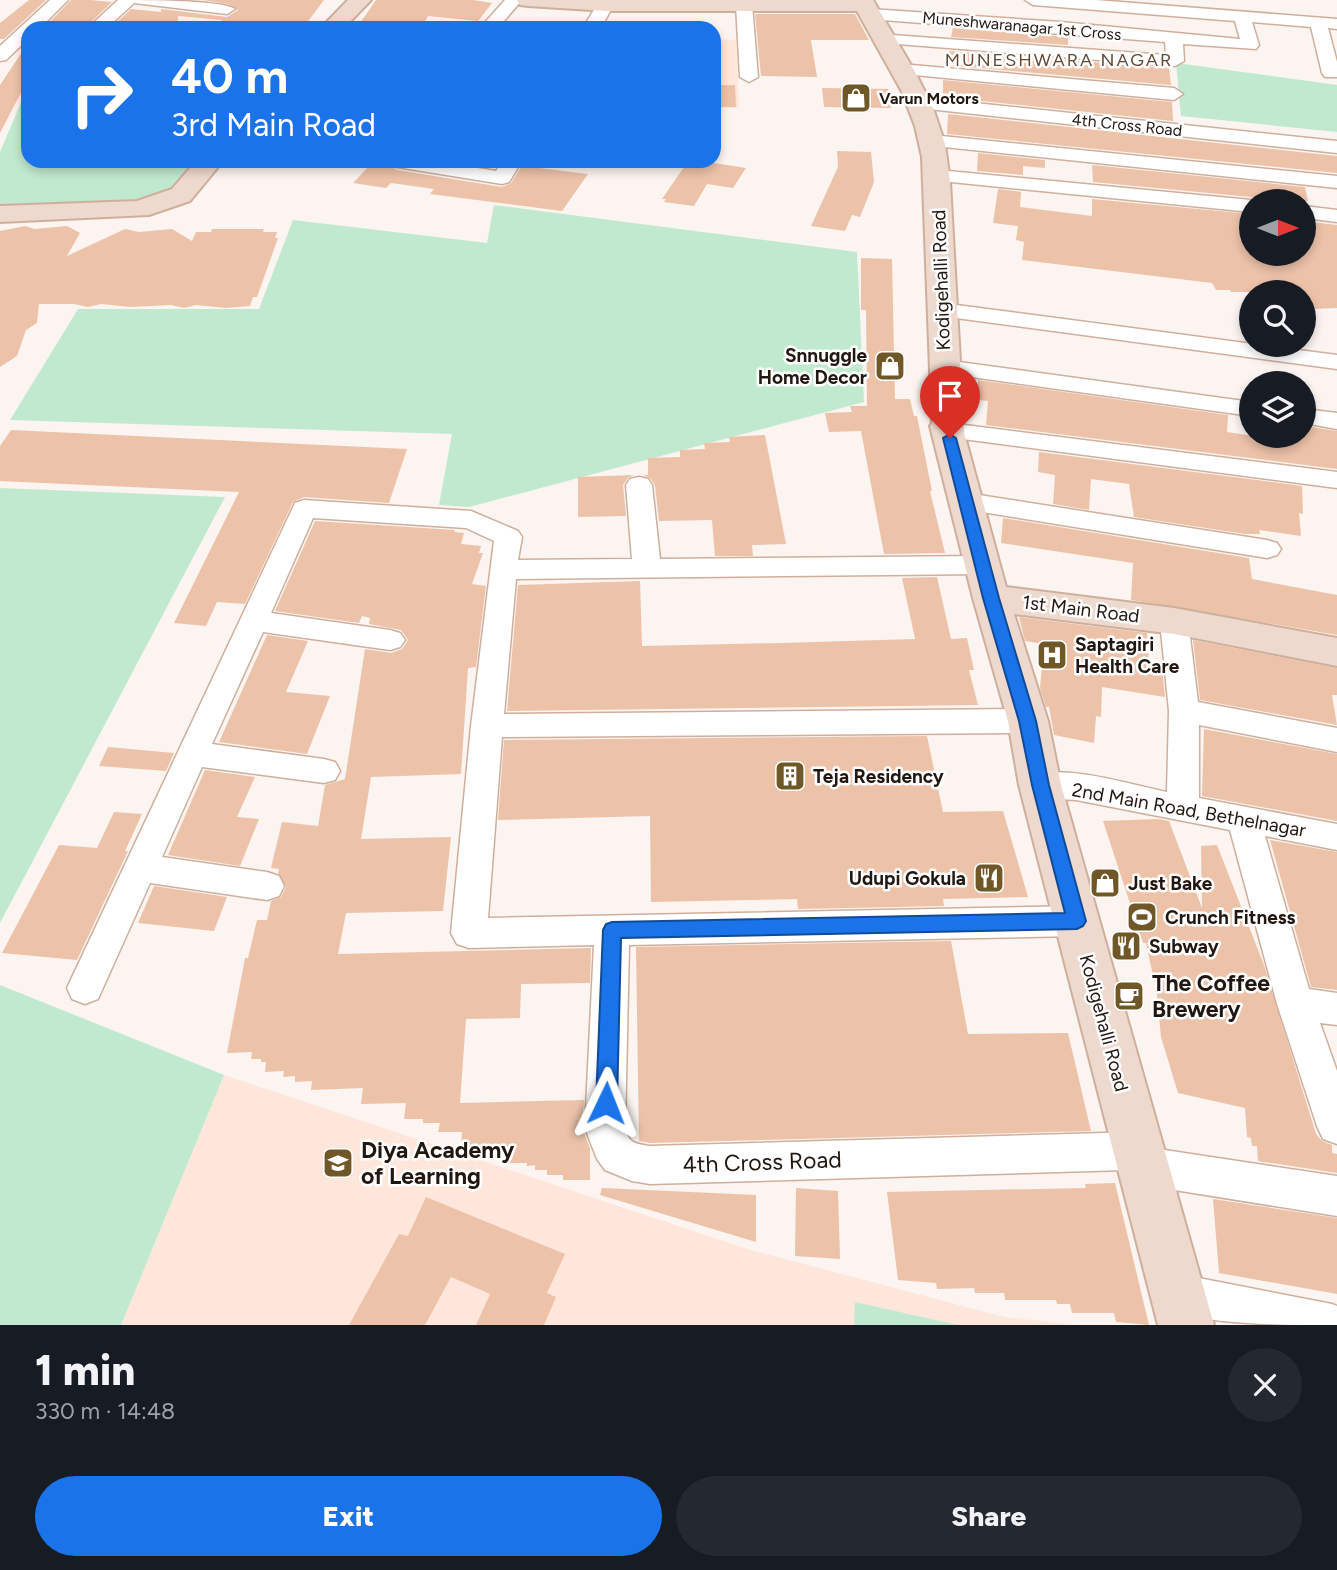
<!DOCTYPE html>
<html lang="en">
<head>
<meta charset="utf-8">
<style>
  :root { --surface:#171b24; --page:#242831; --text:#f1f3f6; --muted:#9ea1a6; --accent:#1a73e8 }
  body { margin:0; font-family:Figtree,sans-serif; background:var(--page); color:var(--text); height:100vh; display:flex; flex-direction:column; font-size:26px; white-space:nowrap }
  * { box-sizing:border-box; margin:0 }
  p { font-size:23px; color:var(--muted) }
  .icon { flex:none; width:38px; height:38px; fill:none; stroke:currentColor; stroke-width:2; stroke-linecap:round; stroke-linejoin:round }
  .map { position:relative; height:1325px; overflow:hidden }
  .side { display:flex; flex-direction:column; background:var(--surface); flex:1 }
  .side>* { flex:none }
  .banner { position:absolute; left:21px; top:21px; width:700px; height:147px; border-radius:21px; box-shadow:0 4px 10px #0003; background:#1a73e8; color:#fff; overflow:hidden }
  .needle { width:46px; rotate:90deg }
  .tools { position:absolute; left:1239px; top:189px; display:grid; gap:14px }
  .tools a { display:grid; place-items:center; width:77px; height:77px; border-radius:50%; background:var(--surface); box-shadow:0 4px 10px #0003; font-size:35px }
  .pin { position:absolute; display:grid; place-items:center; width:60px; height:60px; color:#fff; margin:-72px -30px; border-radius:50% 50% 50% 0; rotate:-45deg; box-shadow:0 0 7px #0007 }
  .pin .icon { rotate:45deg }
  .me { position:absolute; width:77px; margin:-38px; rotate:2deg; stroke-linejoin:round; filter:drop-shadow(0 0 5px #0008) }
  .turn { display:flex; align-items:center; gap:24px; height:147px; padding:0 35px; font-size:32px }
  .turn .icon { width:91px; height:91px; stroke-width:2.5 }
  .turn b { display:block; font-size:49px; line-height:60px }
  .round { display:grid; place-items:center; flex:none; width:74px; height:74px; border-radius:37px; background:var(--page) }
  .head { display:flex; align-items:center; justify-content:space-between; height:119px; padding:0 35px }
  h1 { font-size:42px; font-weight:800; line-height:52px }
  .cta { display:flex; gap:14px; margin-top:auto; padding:14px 35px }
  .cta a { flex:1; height:80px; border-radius:42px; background:var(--accent); color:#fff; font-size:28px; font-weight:800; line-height:80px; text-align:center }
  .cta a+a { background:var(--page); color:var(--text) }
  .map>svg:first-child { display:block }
</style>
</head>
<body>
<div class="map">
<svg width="1337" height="1325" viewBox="0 0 1337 1325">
  <rect width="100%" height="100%" fill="#fbf4f0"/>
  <g fill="#fee6db">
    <polygon points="714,39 736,40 739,108 714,108"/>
    <polygon points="224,1075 751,1250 1004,1317 1075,1325 121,1325"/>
  </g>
  <g fill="#c1e9cf">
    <polygon points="1176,63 1337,85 1337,132 1181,116"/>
    <path d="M28,86v75h168c-5,7 -11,16 -17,22 -36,28 -134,21 -179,22v-53z"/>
    <polygon points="494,205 857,252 864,402 469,507 439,505 452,434 10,420 78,309 259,309 293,220 487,243"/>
    <polygon points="0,488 225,497 0,923"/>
    <polygon points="0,985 224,1075 121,1325 0,1325"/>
    <polygon points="855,1302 958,1325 854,1325"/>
  </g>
  <g fill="#ecc2a9">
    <polygon points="29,0 46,0 4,39 0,39 0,23"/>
    <polygon points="71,0 90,0 112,2 85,28 44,28"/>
    <polygon points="203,0 324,0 303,28 215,28 222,20 178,16 177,28 111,28 131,9 161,12 161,9 227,17 238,10 228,4"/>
    <polygon points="376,0 473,0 492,3 478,21 428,16 421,28 358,26"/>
    <polygon points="755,14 855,14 869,40 811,40 817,77 761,76"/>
    <polygon points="953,28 1068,37 1068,45 951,37"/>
    <polygon points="28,43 28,79 0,133 0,85"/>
    <polygon points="949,51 1169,68 1171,85 946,65"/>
    <polygon points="943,80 1172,102 1173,121 943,97"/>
    <polygon points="714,85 735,85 736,107 714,107"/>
    <polygon points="822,88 888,89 891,108 824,107"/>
    <polygon points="948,114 1337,156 1337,173 947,134"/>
    <polygon points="837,151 871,152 874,182 860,217 852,215 845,231 811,226 838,167"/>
    <polygon points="978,153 1045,160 1045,168 1023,166 1023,175 977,171"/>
    <polygon points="381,161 397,170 502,187 511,183 522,166 588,174 562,211 430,194 434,189 391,183 386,188 353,183 372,163 381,164"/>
    <polygon points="688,161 701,161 746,168 733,188 707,184 694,206 664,202 666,199 662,199"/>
    <polygon points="1092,165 1305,187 1308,201 1260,201 1251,197 1093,182"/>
    <polygon points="998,189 1021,192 1020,207 1092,216 1092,199 1251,214 1251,254 1304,254 1304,221 1337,225 1337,308 1312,309 1304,306 1304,292 1231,292 1230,290 1216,290 1212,283 1022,260 1024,242 1016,240 1018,226 993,223"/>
    <polygon points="25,226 35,229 67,226 80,233 67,256 125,229 139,232 172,229 192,241 196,232 211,232 212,229 264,229 263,232 277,232 275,238 278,238 257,297 253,297 250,306 226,308 196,305 184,308 171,305 130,307 101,304 88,307 74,304 39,304 37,323 26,330 17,356 0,367 0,231"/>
    <polygon points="861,258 892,259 895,399 910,399 914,416 917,416 932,491 930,491 945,553 884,554 861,431 829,432 825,413 852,412 850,406 867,406 866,310 861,310"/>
    <polygon points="978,380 1228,415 1227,432 1274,439 1274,436 1306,436 1305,426 1337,431 1337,469 986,425 988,401 978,400"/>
    <polygon points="11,430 407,449 389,503 304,497 293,502 245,604 217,602 206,626 174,623 239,492 0,481 0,446"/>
    <polygon points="765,435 786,544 752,545 753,556 715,556 712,520 659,521 655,485 650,478 643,475 648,475 648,458 680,457 680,450 705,449 704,443 730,442 729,437"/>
    <polygon points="1039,452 1302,486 1303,514 1299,513 1301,536 1259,530 1260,534 1245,534 1134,517 1129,484 1091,479 1089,510 1053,504 1055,475 1038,472"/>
    <polygon points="634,475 628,478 623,485 626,516 578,517 578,477"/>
    <polygon points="1003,518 1249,558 1252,579 1337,595 1337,635 1131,600 1133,563 1001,543"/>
    <polygon points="315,521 455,530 454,532 464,533 461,544 481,546 479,553 483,553 472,584 486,586 476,667 468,668 461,774 371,777 361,839 451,837 443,911 346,913 338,954 591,948 590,983 521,984 520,1018 466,1019 460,1103 584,1100 582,1128 590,1148 590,1180 563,1180 563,1175 547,1175 547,1170 535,1170 535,1165 527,1166 527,1163 509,1163 510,1154 490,1154 490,1151 461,1149 462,1132 438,1132 440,1123 423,1123 423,1119 404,1119 406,1103 361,1104 363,1088 311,1090 312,1081 295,1082 295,1076 283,1077 284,1071 265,1072 266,1062 261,1062 261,1059 251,1059 252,1052 227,1053 245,958 248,958 257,920 267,920 271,901 281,897 286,887 278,873 279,869 271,868 282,822 318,826 325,785 345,779 365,649 391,653 402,649 408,640 401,630 369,624 370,618 362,616 359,623 275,611"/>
    <polygon points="937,577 951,639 967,638 974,670 969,670 978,705 507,711 518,585 640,581 642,646 781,643 915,639 902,578"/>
    <polygon points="1019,617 1147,633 1149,665 1162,668 1165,697 1102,687 1101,717 1096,716 1094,743 1054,735 1049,707 1046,707 1040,688 1044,644 1025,641"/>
    <polygon points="267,635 308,641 286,692 330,696 307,754 219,742"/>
    <polygon points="1193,640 1337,668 1337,695 1332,695 1337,725 1200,700"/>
    <polygon points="1204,729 1337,754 1337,821 1202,796"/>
    <polygon points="927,736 943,812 1003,811 1028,897 943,899 944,906 798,909 797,899 651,902 650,816 498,820 504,740"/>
    <polygon points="108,747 174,753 166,771 99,766"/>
    <polygon points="205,770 255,777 237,817 259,819 240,866 168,855"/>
    <polygon points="114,812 142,814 125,851 128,851 77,960 2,953 59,845 97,848"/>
    <polygon points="1159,819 1169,821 1202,908 1201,846 1217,845 1264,965 1316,1134 1322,1141 1332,1145 1332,1153 1337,1154 1337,1173 1258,1161 1257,1146 1252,1146 1251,1138 1247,1137 1245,1108 1178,1093 1161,1037 1157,995 1146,943 1143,943 1103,821"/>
    <polygon points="1270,840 1337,852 1337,990 1311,987"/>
    <polygon points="154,886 227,897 214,931 138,923"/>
    <polygon points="951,941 968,1034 1068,1033 1091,1131 650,1143 639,1141 636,947"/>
    <polygon points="1115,1183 1149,1325 1116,1322 1114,1313 1072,1313 1070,1304 1057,1304 1056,1300 1005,1300 1004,1293 975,1293 974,1288 937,1289 936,1283 898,1280 887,1192 1086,1188 1085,1184"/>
    <polygon points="602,1188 756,1195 756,1242 600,1195"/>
    <polygon points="796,1188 838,1191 840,1259 795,1256"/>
    <polygon points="426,1197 565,1254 547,1293 556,1297 544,1325 476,1325 490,1294 451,1277 425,1325 349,1325 399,1234 408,1236"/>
    <polygon points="1213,1199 1337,1218 1337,1294 1219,1273"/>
  </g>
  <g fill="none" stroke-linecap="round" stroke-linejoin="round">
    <g stroke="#cfaf9c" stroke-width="3">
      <g id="street">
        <polygon points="50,0 68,0 40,28 28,28 28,39 6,60 0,61 0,46"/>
        <path d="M118,0c22,0 105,0 117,9l-8,5 -93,-11 -27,25h-19z"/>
        <polygon points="505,0 522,0 498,28 480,28"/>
        <polygon points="600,0 616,0 601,28 583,28"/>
        <polygon points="744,0 752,5 758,77 749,82 740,77 736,5"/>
        <polygon points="1025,0 1096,0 1337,19 1337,29 1328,28 1337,62 1337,77 1325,77 1322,73 1311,27 1252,22 1259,45 1256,49 1183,44 1184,61 1175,66 885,43 876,38 879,34 1166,55 1165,42 870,19 862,14 870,9 1061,22 1240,39 1235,21 1033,5"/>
        <polygon points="900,64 1174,88 1183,94 1174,100 894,73 891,69"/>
        <polygon points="917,97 1337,141 1337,153 910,107 908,103"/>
        <polygon points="932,135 1337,176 1337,188 925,145 922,141"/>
        <polygon points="387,161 434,161 496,171 502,161 522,161 509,182 502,184 397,167 390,165"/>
        <polygon points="938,170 1251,200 1257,201 1251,201 1251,212 931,180 928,176 931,172"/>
        <polygon points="1304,206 1337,210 1337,222 1304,218"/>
        <polygon points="941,303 1337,355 1337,369 933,315 930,310 933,305"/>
        <polygon points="944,360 1251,402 1251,416 936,372 932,367 936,362"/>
        <polygon points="1304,409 1337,413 1337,429 1304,423"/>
        <polygon points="949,423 1337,472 1337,488 940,436 936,431 940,426"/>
        <path d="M639,477l9,2 4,6 8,74 323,-3 10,2 4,7 -4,7 -10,2 -467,5 -12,135 524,-5 11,4 4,8 -4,8 -11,4 -526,4 -14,181 589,-12 12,5 5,10 -5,10 -12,5 -448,9 -4,183c3,15 11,16 25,18l489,-14 14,6 5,11 179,27v40l-194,-31 -14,-5 -4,-10 -475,14 -18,-3 -27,-11 -8,-11 -12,-31 9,-183 -125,3 -12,-4 -6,-11 20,-207 23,-185 -28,-13 -153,-10 -42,95 119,17 10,3 5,7 -5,7 -10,3 -127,-18 -51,112 112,15 11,3 5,9 -5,9 -11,3 -122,-16 -40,90 105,15 12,4 5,10 -5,10 -12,4 -117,-17 -52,116 -13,5 -13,-5 -5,-11 228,-485 9,-3 167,11 47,20 4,6 -4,23 114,-1 -6,-74 4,-6z"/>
        <polygon points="966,493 1267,540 1277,543 1281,549 1277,555 1267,558 957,508 953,502 957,496"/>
        <path d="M1174,611l10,3 4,7 10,81 139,26v24l-138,-27v73l138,26v26l-72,-14 44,153 28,4v32l-17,-2 17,48v73l-14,-5 -6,-13 -40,-122 -47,-174 -154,-30 -36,-2 -11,-4 -5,-9 5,-9c37,-12 99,8 138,16l2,-81 -9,-90 4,-7z"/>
        <path d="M1178,1274l154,30 5,2v19c-57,0 -120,0 -174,-15l-6,-15 6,-15z"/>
      </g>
    </g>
    <g stroke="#cfaf9c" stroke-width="4">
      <g id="secondary">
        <polygon points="348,0 371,0 344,28 321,28"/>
        <polygon points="517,0 873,0 915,72 933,108 945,144 950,182 964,433 1006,587 1174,608 1337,638 1337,666 1174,634 1014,614 1048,721 1061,785 1214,1325 1158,1325 1019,785 1008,721 973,598 930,426 932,423 922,157 915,126 901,90 857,11 607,11 528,6 520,5"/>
        <polygon points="196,161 223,161 190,201 149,215 0,222 0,206 137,201 172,189"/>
      </g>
    </g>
    <use href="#street" fill="#fff" fill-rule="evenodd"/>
    <use href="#secondary" fill="#edd9cd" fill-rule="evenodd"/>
  </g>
  <polygon fill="#1a73e8" stroke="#114b97" stroke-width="2" points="950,434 956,438 999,598 1036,721 1049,785 1086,921 1083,926 1077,929 621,938 617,1103 614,1110 606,1113 599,1110 596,1103 603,930 606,924 612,922 1065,913 1032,785 1019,721 983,598 943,438"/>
  <defs>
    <g id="shop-square" transform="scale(1.575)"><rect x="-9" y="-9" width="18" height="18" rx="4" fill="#6f5727" stroke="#fff"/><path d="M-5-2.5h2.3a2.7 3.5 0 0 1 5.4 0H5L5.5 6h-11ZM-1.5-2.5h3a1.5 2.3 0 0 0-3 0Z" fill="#fff"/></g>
    <g id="hospital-square" transform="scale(1.575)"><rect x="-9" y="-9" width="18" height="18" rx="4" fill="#6f5727" stroke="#fff"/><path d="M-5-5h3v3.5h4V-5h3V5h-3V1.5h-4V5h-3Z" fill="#fff"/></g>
    <g id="building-square" transform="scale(1.575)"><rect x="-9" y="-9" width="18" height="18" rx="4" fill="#6f5727" stroke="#fff"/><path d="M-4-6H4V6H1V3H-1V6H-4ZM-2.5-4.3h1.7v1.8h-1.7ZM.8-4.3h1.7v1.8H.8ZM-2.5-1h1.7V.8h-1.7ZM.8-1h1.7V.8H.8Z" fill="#fff"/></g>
    <g id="restaurant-square" transform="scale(1.575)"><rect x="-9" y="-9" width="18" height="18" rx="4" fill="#6f5727" stroke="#fff"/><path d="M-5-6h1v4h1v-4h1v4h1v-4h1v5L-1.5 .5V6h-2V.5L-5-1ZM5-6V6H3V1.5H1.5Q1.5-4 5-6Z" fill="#fff"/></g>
    <g id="stadium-square" transform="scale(1.575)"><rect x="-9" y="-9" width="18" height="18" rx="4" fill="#6f5727" stroke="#fff"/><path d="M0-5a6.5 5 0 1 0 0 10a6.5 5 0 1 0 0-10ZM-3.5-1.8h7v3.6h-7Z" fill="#fff"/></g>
    <g id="cafe-square" transform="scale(1.575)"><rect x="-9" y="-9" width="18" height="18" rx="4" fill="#6f5727" stroke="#fff"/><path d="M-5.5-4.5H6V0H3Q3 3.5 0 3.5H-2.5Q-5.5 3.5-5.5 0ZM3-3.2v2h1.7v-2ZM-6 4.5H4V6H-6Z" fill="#fff"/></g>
    <g id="school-square" transform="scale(1.575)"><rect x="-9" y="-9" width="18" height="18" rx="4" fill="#6f5727" stroke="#fff"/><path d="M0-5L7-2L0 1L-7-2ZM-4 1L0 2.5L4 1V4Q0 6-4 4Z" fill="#fff"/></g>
  </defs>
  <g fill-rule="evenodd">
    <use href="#shop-square" x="856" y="98"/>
    <use href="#shop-square" x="890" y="366"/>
    <use href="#hospital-square" x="1052" y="655"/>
    <use href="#building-square" x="790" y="776"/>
    <use href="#restaurant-square" x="989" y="878"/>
    <use href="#shop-square" x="1105" y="883"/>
    <use href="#stadium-square" x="1142" y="917"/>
    <use href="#restaurant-square" x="1126" y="946"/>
    <use href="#cafe-square" x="1129" y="996"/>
    <use href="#school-square" x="338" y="1163"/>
  </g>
  <g text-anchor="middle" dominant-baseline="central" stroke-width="5" stroke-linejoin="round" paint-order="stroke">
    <g font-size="16" fill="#221710" stroke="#fff">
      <text transform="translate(1022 26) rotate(5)">Muneshwaranagar 1st Cross</text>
      <text transform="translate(1127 125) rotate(6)">4th Cross Road</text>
    </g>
    <g font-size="16" font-weight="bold" fill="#221710" stroke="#fff" text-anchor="start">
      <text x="879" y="98">Varun Motors</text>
    </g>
    <g font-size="18" letter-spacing="2" fill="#634837" stroke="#fff">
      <text x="1059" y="60">MUNESHWARA NAGAR</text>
    </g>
    <g font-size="19" fill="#221710" stroke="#fff">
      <text transform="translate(941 280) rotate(-92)">Kodigehalli Road</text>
      <text transform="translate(1081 609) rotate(7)">1st Main Road</text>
      <text transform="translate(1189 810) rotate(10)">2nd Main Road, Bethelnagar</text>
      <text transform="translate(1104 1023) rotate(75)">Kodigehalli Road</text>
    </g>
    <g font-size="19" font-weight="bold" fill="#221710" stroke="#fff" text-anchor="start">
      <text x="867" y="355" text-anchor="end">Snnuggle<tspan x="867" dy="22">Home Decor</tspan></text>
      <text x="1075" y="644">Saptagiri<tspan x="1075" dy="22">Health Care</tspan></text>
      <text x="813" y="776">Teja Residency</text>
      <text x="966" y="878" text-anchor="end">Udupi Gokula</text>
      <text x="1128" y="883">Just Bake</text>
      <text x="1165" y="917">Crunch Fitness</text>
      <text x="1149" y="946">Subway</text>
    </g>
    <g font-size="23" font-weight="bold" fill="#221710" stroke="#fff" text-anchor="start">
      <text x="1152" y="983">The Coffee<tspan x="1152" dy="26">Brewery</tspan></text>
      <text x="361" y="1150">Diya Academy<tspan x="361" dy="26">of Learning</tspan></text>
    </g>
    <g font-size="23" fill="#221710" stroke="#fff">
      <text transform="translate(762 1162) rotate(-2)">4th Cross Road</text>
    </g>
  </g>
</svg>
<div class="tools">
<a><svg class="needle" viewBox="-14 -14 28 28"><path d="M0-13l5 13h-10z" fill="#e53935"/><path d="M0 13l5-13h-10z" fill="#9ea1a6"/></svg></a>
<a><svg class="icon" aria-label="search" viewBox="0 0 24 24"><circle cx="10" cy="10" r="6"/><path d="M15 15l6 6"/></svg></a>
<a><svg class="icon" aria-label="layers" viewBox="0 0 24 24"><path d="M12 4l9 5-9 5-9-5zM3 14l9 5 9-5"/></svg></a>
</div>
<div class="pin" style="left:950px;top:438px;background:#d93025"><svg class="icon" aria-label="arrive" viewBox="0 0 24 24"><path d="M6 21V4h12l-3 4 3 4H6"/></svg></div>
<svg class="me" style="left:606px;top:1103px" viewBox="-20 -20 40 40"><path d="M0-17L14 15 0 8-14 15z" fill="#1a73e8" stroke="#fff" stroke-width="4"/></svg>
<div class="banner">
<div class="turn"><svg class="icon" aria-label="right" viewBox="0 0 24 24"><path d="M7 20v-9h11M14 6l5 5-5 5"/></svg><div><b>40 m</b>3rd Main Road</div></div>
</div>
</div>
<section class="side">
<div class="head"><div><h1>1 min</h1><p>330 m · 14:48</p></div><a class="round"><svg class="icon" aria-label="close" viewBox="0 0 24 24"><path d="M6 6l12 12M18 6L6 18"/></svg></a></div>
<div class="cta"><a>Exit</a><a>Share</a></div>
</section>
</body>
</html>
